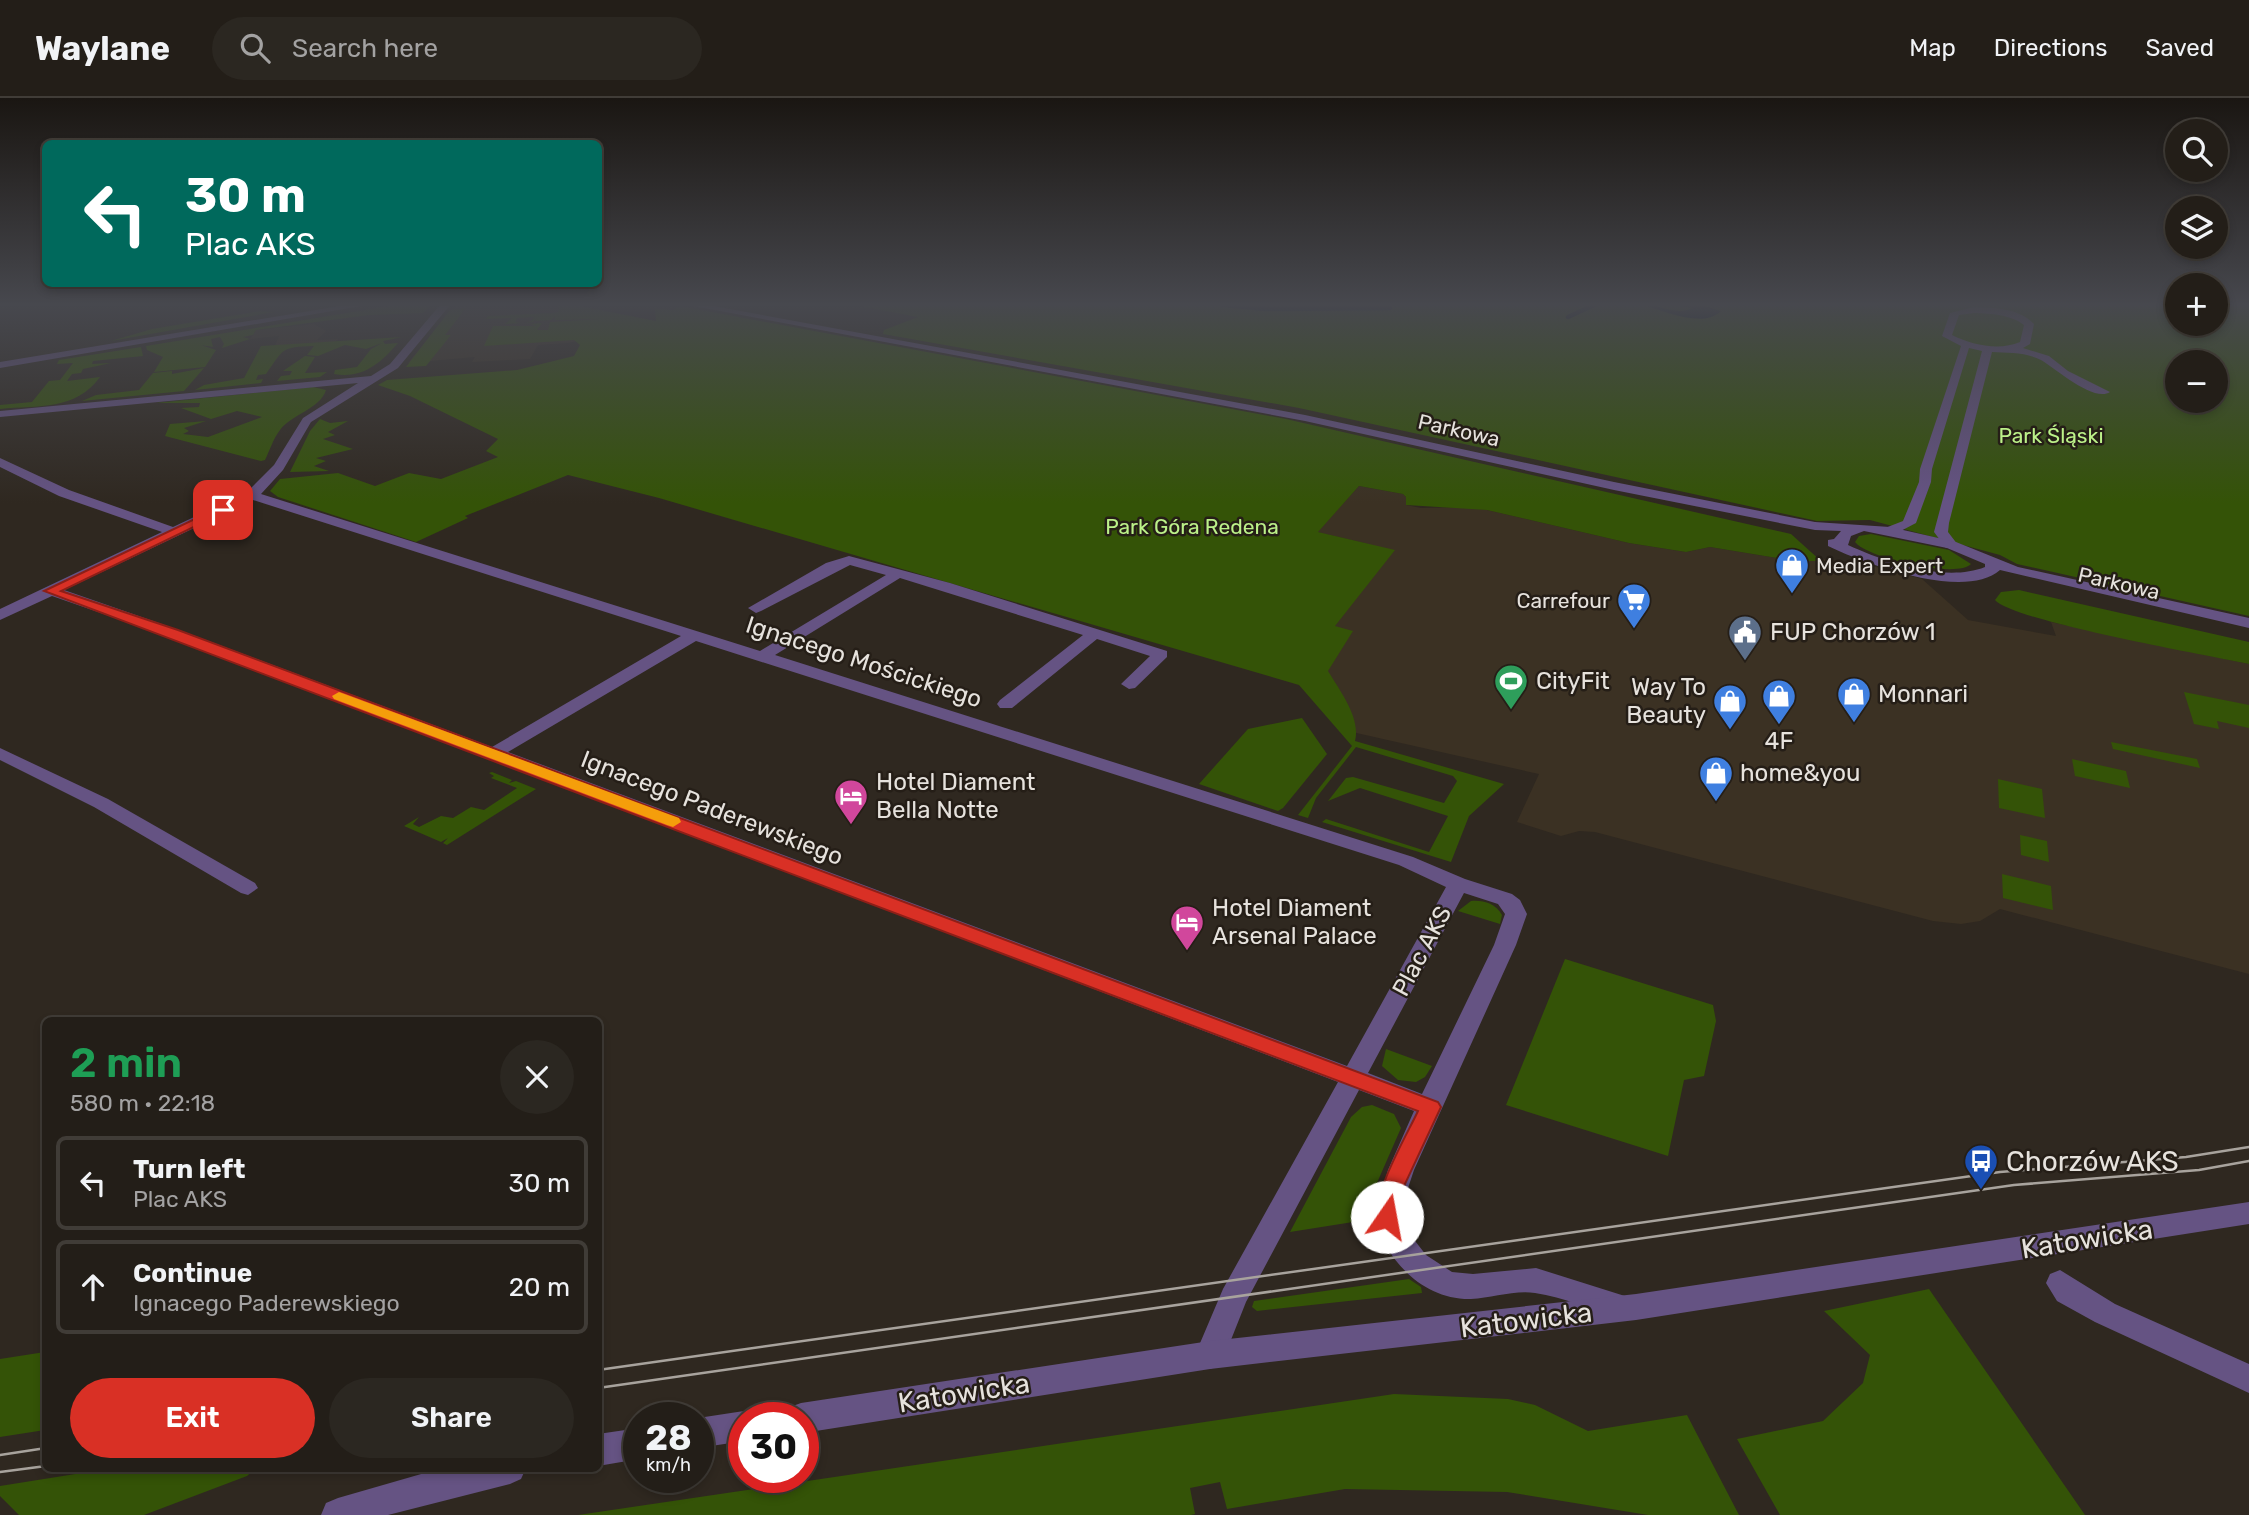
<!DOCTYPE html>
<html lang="en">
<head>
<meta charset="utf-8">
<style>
  :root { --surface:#231e18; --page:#2b2721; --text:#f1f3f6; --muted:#a3a2a2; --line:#403c37; --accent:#d93025 }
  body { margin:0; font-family:Rubik,sans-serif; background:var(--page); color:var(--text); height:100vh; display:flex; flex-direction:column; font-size:26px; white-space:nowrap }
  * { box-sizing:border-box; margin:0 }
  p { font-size:23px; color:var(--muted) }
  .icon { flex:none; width:38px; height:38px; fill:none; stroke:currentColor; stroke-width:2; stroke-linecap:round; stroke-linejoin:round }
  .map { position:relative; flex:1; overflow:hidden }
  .panel { position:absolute; left:42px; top:919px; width:560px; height:455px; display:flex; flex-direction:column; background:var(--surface); border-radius:10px; box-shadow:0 4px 10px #0003,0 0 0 2px var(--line) }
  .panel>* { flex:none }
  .banner { position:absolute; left:42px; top:42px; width:560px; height:147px; border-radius:10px; box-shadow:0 4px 10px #0003,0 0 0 2px var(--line); background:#00695c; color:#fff; overflow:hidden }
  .controls { position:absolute; left:2165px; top:21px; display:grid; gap:14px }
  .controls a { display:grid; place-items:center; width:63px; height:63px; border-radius:50%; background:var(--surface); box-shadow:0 4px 10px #0003,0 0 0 2px var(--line); font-size:35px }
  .speed { position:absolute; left:623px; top:1304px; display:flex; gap:14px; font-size:35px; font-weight:700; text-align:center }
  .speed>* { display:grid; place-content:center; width:91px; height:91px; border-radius:50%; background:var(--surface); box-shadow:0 4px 10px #0003,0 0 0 2px var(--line); line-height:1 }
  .speed small { font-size:18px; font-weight:400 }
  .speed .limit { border:10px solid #d22; background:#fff; color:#111 }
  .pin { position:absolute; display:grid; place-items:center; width:60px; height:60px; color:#fff; margin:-30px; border-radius:14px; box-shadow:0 4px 10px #0006 }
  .me { position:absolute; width:77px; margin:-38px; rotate:12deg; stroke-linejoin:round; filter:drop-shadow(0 0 5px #0008) }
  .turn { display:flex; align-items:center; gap:24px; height:147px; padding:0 28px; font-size:32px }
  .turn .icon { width:91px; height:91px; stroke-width:2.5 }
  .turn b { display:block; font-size:49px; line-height:60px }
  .round { display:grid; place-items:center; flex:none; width:74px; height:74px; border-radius:37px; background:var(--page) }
  .overview { display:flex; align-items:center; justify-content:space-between; height:119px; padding:0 28px }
  h1 { font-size:42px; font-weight:600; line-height:52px; color:#1e9e55 }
  .action { display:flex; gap:14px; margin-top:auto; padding:14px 28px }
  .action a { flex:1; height:80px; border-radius:42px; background:var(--accent); color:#fff; font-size:28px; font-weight:600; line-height:80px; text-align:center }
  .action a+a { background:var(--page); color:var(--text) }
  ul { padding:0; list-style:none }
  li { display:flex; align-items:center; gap:21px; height:94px; margin:0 14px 10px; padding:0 14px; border:4px solid var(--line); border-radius:10px }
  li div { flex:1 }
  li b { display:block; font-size:26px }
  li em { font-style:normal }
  header { display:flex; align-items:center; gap:42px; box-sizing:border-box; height:98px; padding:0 35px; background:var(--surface); border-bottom:2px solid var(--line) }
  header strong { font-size:33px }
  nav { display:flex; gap:38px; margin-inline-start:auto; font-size:24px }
  .search { width:490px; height:63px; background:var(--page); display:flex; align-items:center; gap:18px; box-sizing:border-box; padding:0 24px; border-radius:38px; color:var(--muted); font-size:26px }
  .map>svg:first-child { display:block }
</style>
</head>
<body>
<header>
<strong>Waylane</strong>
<div class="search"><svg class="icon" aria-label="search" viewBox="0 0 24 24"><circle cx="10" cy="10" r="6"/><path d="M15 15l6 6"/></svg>Search here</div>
<nav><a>Map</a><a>Directions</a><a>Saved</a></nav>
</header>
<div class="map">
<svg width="2249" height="1417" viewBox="0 0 2249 1417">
  <rect width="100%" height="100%" fill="#2f2820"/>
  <g fill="#3b3123">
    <polygon points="456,207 566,207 606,220 598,238 568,245 538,247 530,261 472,264 475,259 408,265"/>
    <polygon points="314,226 326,233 317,242 338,241 334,245 275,248 279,238 250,241 256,232"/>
    <polygon points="1359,388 1403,396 1406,399 1406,407 1421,410 1464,409 1487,412 1629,445 1686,454 1710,449 1795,463 1828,461 1846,472 1857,468 1876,469 1922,481 1968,522 2056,538 2051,524 2249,566 2249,876 2000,811 1980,823 1961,826 1933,823 1595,734 1579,733 1561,738 1517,724 1539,676 1352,634 1322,594 1313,523 1368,446 1317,434"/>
  </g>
  <g fill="#345307" fill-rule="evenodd">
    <polygon points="395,207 430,207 423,215 369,217 256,232 253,237 243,239 250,241 222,250 224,246 220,239 211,241 213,249 201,247 216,252 205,269 154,274 163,259 147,252 146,248"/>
    <path d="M559,207h16l81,16 -1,-12 18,1 7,-4 606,113 505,115 30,27h-26l-85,-14 -24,5 -57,-9 -142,-33 -81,-5v-8l-3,-3 -44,-8 -41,46 77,18 -60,76 18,5 -25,40c12,20 33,47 27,70l149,43 -35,32 -18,46 -129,-40 4,-3 103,33 19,-36 -88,-28 -32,13 18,-23 7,-1 91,26 13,-22 -4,-5 -97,-29 -40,51 -8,20 -10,-3 54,-69 -53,-61 -640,-187 -91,-23 -103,41 3,2 -52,24 -138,-45 -8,-6 10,-12 58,-6 37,13 34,-13 32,6 57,-22 -12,-6 12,-12 -88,-43 -32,-11 9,-5 130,-10 57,-14 6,-11 -6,-5 -90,6 9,-20h44l-7,-2 12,-1 -5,7h11l2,-8 50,-3 -45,1v-3l-4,3 -16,1 2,-4 -4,5 -8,1 7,-2 2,-4 -17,1 -2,4 6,1 -16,1 7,-6 -26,1 2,-3 65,-3 5,-1z"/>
    <path d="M855,207h1322v19h39v-19h33v311l-232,-52 -17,-9 -130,-35 -53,1 -518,-113 -416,-74 1,-4 34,-13zM2177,264h39v39h-39z"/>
    <polygon points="466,210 445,237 451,237 426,268 406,269 450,212"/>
    <polygon points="260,213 274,214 111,243 152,231"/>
    <path d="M402,239l-19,4 2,3 13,-1c-18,21 -36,36 -64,31l1,-4 22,-3 14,-18 11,-6 -16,6 -21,-4 -27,11 -11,-1 7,-9c-34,1 -30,3 -48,28l-8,1 -2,5 7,-1 -2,4 -66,7 9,-5 40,-7 17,-32z"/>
    <path d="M141,249l2,9 -50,5 -1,3 19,-1 -28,6 -2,4 -9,1 -5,7 33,-4c-25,34 -61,28 -100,32v-4l32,-3 17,-21 11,-1 13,-17 -16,1 2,-4z"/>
    <polygon points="305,258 315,259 305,275 327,274 320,279 277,283 281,278 290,277 292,273 283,273"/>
    <polygon points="204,270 184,293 82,303 96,297 139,292 153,275 172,273 172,276"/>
    <path d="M313,289l13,3c-6,19 -34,24 -46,40 -7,9 -10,20 -15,30l-4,1 -96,-25 5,-12 36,-3 -22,7 5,3 -6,3 25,3 54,-20 -25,-6 -26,8 -30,-11 18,-1 1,-4h-44z"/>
    <polygon points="320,321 330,325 348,323 328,334 335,337 323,341 353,351 316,360 326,363 314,368 329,373 290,374 310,333"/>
    <path d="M1871,436l78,16 22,14c-14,15 -104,-6 -116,-22l4,-6z"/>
    <path d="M2019,492l230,52v22c-42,-9 -236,-43 -254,-64l6,-8z"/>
    <polygon points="2184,594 2249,607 2249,630 2217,623 2219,631 2194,626"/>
    <polygon points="1302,620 1327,656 1283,710 1278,713 1199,686 1248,631"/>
    <polygon points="2111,644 2197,661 2200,670 2113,651"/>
    <polygon points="2072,661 2126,673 2130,690 2075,678"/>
    <polygon points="492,674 512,682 509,685 516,683 536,691 447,747 443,745 448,740 441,744 404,728 419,719 413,726 419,729 441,718 453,720 471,709 484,712 517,690 491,680 494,678 489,675"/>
    <polygon points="1998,681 2042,691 2045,720 1999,710"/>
    <polygon points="2020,737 2047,743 2049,764 2021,757"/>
    <polygon points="2002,776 2051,788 2053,812 2003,800"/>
    <path d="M1471,803c12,-1 24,2 31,14l-2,9 -42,-13z"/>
    <polygon points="1565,861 1713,907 1716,923 1704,978 1684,982 1668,1058 1506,1007"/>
    <polygon points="1386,951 1432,968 1425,979 1416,984 1398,982 1382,968"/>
    <polygon points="1372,1007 1394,1016 1401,1030 1373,1094 1372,1121 1290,1134 1351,1019 1362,1009"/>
    <polygon points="1409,1181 1421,1189 1422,1195 1257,1213 1252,1209 1254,1203"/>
    <polygon points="1929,1191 2085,1417 1780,1417 1737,1341 1823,1323 1863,1285 1870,1257 1824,1213"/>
    <polygon points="45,1254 45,1332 0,1339 0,1261"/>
    <polygon points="1394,1296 1508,1301 1535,1307 1588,1333 1687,1317 1739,1417 1648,1417 1507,1394 1345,1391 1227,1411 1220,1384 1190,1390 1195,1416 1191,1417 578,1417"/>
    <polygon points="113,1370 256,1370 247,1378 144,1417 19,1417 0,1398 0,1388"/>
  </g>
  <path fill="#001020" d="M1644,207c15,0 35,11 48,3l-16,-3h25l20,6c-18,18 -56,0 -77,-6z"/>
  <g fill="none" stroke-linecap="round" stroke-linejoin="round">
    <g stroke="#001020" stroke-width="4.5">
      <polyline points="1224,207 1266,211 1390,210"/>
      <polyline points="1568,219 1594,207"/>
    </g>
    <g fill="#655383" fill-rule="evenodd">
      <polygon points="346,207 367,207 0,270 0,264"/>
      <path d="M440,207h10l-52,63 -87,54 -28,48 -22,24 499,157 126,-76 -36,-10 -89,46 -5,2 -8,-5 78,-45 23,-7 101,27 217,68v6l-32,31 -6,1 -8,-5 29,-28 -53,-17 -85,69h-12l-3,-4 3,-4 83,-65 -183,-57 -125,77 638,202 52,22 47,15 8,6 7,14 -11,31 -102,225 -10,30 -2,18 3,10 21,27 26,17 21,2 63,-6 92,29 5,9 -5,9 -10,4c-27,-9 -54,-22 -83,-26 -21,-3 -43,5 -64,6 -48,1 -84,-38 -97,-81l14,-48 26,-59 -55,-21 -113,212 -25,63 -11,4 -11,-4 -4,-10 28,-66 115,-207 -1171,-446 -115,-40 -52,24v-11l162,-77 -103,-36 -59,-29v-9l69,32 104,37 74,-35 27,-27 29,-47 55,-35 -358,34v-6l371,-35 19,-12zM253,402l428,136 -189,111 -313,-117 -115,-40zM696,543l703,224 47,22 -99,179 -839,-314zM1464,795l34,11 7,10 -11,31 -72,149 -54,-21z"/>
      <path d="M1974,209c21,1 45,1 60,17l-4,20 -7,4 26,8 19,15 42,21c-16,11 -55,-24 -69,-32 -16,-8 -32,-7 -49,-8l-43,171 -1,9 10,13 -12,3 -12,-16 48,-181 -13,-3 -37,121 -1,13 -15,41 -21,11h-10v-6l18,-7 16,-39 1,-13 41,-123 -19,-10 8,-23zM1974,215c18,1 36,1 50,12l-4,17c-21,9 -48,3 -68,-7l7,-20z"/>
      <polygon points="0,650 108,701 255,785 258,790 248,797 241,795 94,709 0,662"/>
      <polygon points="2060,1172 2115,1206 2249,1266 2249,1295 2095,1224 2057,1203 2046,1185 2050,1176"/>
    </g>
    <g fill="#655383" fill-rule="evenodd">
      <path d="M688,207h20l597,110 309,67 201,40 75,5 66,15 62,25 231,51v10l-249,-58c-35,31 -135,-6 -172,-24v-6l6,-1 7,-8 -26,-1 -201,-40 -309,-69zM1864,433l83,17 38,16v3c-40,16 -100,-5 -137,-22l3,-9z"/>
      <polygon points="2249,1104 2249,1126 1636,1222 1210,1271 803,1335 803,1320 786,1320 790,1309 801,1305 1210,1243 1636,1196"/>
      <polygon points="744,1313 756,1320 744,1320 744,1343 698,1350 698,1320"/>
      <polygon points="639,1330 639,1361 598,1368 598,1336"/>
      <polygon points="442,1370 526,1370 521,1381 510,1386 388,1417 321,1417 326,1405 338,1400"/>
    </g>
    <g stroke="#a8a39d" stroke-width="2.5">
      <polyline points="598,1272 2000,1074 2186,1059 2249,1049"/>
      <polyline points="598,1290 2014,1087 2199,1072 2249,1063"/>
      <polyline points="0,1357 46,1350"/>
      <polyline points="0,1374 46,1368"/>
    </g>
  </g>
  <linearGradient id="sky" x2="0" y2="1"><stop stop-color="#1a1612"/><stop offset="0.51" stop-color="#47484e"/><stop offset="1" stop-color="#47484e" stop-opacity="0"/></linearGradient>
  <rect width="2249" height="405" fill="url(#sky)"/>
  <path fill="#d93025" stroke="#8d1f18" stroke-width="2" d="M220,409l9,3 -168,81 117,39 1260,472 3,5 -37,79 -9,38 -8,2 -8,-2c-11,-24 28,-89 39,-113l-1374,-520z"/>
  <polygon fill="#f59e0b" points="339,594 679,720 681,724 673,729 667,727 334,601 332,598"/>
  <defs>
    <g id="shop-pin" transform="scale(1.75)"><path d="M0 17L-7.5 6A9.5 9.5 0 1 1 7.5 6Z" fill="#3f7fe0" stroke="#251e17"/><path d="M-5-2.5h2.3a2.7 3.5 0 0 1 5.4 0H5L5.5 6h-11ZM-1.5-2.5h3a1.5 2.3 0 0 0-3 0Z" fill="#fff"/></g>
    <g id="supermarket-pin" transform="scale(1.75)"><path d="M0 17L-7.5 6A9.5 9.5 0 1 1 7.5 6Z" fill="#3f7fe0" stroke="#251e17"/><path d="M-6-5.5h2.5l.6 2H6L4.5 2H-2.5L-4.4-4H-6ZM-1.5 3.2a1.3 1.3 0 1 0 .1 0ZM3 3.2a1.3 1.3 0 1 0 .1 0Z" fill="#fff"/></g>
    <g id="civic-pin" transform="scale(1.75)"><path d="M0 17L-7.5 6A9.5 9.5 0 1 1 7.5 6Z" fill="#5c6f8a" stroke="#251e17"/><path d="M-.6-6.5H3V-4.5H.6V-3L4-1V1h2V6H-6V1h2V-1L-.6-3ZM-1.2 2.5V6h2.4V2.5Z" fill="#fff"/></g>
    <g id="stadium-pin" transform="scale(1.75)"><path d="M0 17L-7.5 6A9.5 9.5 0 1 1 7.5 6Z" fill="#2e9e5b" stroke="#251e17"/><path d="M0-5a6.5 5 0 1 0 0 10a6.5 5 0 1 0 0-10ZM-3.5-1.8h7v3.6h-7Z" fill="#fff"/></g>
    <g id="hotel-pin" transform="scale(1.75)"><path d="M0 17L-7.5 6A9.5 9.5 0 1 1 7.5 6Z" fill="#d1479c" stroke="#251e17"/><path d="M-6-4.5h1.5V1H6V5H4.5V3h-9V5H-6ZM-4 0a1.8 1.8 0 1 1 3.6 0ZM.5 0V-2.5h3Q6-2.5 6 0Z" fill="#fff"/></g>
    <g id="bus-pin" transform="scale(1.75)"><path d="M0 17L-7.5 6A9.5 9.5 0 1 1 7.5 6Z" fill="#1a4fb4" stroke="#251e17"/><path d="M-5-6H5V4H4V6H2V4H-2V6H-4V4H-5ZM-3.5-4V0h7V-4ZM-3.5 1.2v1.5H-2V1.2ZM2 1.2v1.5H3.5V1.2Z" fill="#fff"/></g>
  </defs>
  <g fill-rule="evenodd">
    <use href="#shop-pin" x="1792" y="467"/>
    <use href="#supermarket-pin" x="1634" y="502"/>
    <use href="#civic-pin" x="1745" y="534"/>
    <use href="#stadium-pin" x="1511" y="583"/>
    <use href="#shop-pin" x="1854" y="596"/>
    <use href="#shop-pin" x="1779" y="598"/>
    <use href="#shop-pin" x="1730" y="603"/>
    <use href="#shop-pin" x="1716" y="675"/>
    <use href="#hotel-pin" x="851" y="698"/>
    <use href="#hotel-pin" x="1187" y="824"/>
    <use href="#bus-pin" x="1981" y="1063"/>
  </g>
  <g text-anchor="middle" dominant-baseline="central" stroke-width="5" stroke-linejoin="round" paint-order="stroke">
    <g font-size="21" fill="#e6e2dd" stroke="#251e17">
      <text transform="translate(1459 332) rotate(13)">Parkowa</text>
      <text transform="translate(2119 485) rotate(13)">Parkowa</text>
    </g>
    <g font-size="21" fill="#bcf189" stroke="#251e17">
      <text x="2051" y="337">Park Śląski</text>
      <text x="1192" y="428">Park Góra Redena</text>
    </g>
    <g font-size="21" fill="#e6e2dd" stroke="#251e17" text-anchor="start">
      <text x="1816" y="467">Media Expert</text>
      <text x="1610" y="502" text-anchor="end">Carrefour</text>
    </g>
    <g font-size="24" fill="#e6e2dd" stroke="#251e17" text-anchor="start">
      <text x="1770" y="534">FUP Chorzów 1</text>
      <text x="1536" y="583">CityFit</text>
      <text x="1706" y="589" text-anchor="end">Way To<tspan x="1706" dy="28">Beauty</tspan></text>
      <text x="1878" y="596">Monnari</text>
      <text x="1779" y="643" text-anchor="middle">4F</text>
      <text x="1740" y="675">home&amp;you</text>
      <text x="876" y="684">Hotel Diament<tspan x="876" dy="28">Bella Notte</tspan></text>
      <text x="1212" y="810">Hotel Diament<tspan x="1212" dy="28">Arsenal Palace</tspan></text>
    </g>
    <g font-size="24" fill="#e6e2dd" stroke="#251e17">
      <text transform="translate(864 564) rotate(18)">Ignacego Mościckiego</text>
      <text transform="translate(712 710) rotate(21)">Ignacego Paderewskiego</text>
      <text transform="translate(1422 853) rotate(-62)">Plac AKS</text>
    </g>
    <g font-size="28" fill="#e6e2dd" stroke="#251e17" text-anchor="start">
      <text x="2006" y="1063">Chorzów AKS</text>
    </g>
    <g font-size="28" fill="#e6e2dd" stroke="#251e17">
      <text transform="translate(2087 1141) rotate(-9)">Katowicka</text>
      <text transform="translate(1526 1222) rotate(-7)">Katowicka</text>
      <text transform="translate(964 1295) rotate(-9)">Katowicka</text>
    </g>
  </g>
</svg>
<div class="controls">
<a><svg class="icon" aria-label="search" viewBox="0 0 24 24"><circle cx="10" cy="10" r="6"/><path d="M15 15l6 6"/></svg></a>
<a><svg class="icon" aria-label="layers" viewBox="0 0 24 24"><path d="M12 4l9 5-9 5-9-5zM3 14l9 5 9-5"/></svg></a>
<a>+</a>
<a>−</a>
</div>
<div class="speed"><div>28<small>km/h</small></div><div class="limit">30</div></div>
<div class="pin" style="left:223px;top:412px;background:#d93025"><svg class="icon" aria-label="arrive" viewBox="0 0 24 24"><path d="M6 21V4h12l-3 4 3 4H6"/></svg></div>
<svg class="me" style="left:1387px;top:1119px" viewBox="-20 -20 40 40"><circle r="19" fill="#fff"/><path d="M0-13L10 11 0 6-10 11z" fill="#d93025"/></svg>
<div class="banner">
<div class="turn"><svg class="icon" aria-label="left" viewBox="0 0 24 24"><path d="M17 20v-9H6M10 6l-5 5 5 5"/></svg><div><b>30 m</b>Plac AKS</div></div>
</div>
<section class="panel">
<div class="overview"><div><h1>2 min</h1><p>580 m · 22:18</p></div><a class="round"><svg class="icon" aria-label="close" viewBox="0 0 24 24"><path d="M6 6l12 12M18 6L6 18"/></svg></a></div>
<ul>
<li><svg class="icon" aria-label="left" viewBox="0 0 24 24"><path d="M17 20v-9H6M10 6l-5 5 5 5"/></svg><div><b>Turn left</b><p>Plac AKS</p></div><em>30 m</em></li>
<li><svg class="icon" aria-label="ahead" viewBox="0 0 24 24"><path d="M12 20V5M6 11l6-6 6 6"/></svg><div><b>Continue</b><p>Ignacego Paderewskiego</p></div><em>20 m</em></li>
</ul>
<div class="action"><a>Exit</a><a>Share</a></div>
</section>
</div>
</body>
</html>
